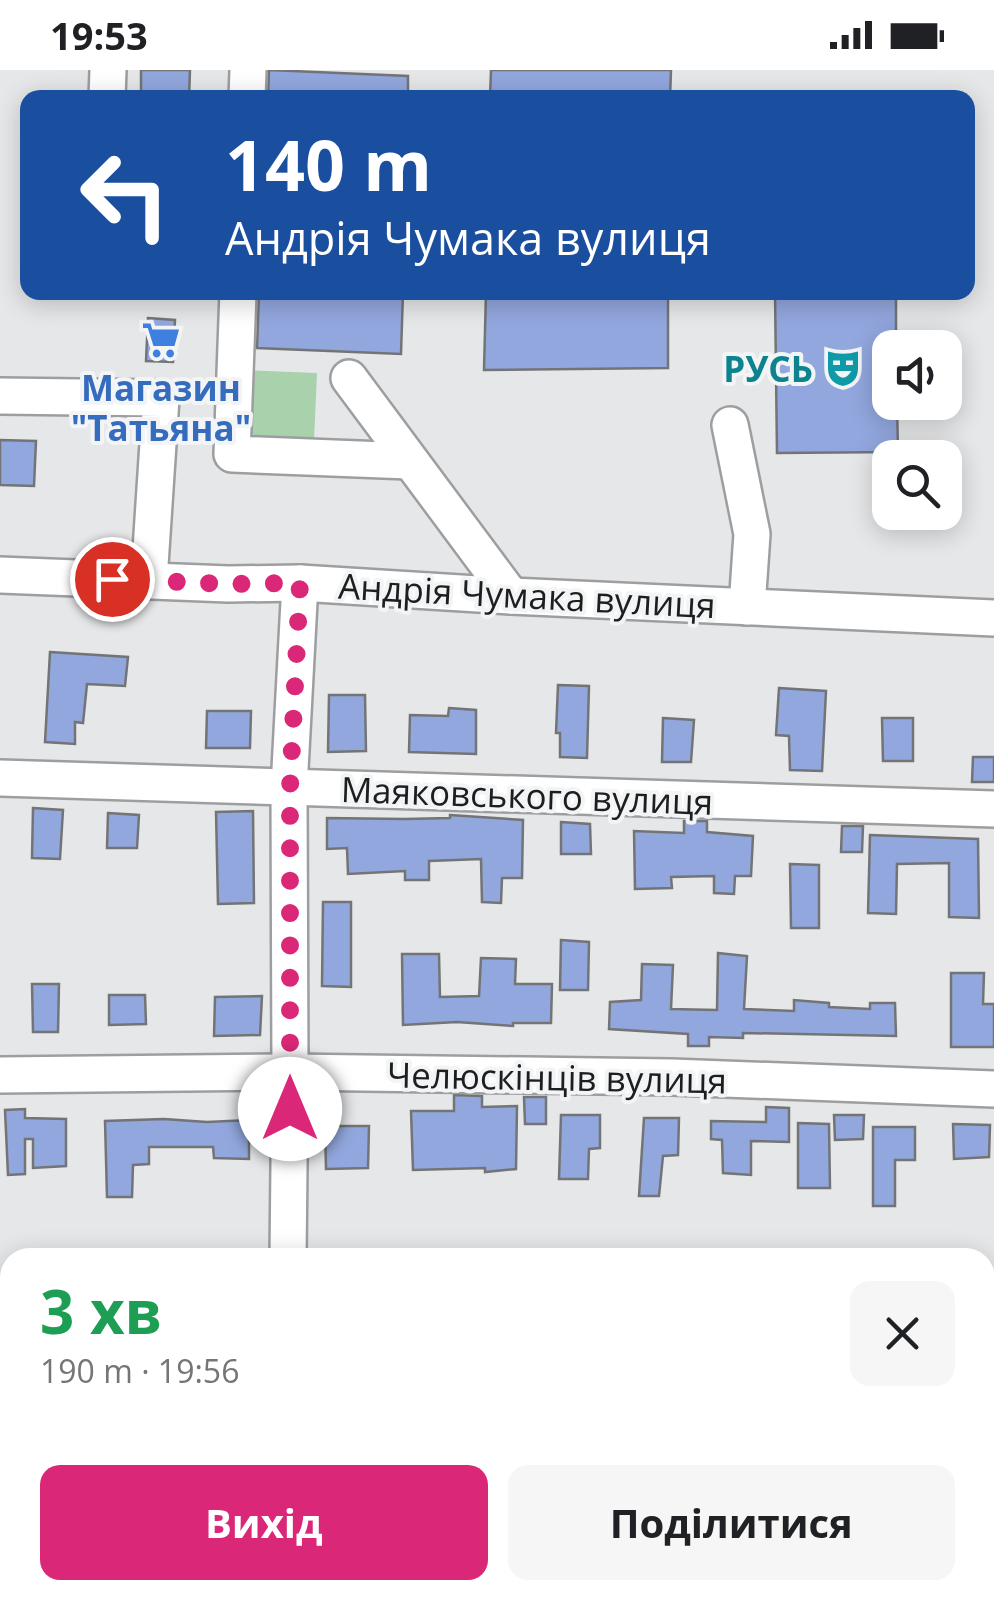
<!DOCTYPE html>
<html lang="uk">
<head>
<meta charset="utf-8">
<style>
  :root { --surface:#fff; --page:#f6f6f6; --text:#202124; --muted:#757577; --accent:#db2777 }
  body { margin:0; font-family:"Open Sans",sans-serif; background:var(--page); color:var(--text); height:100vh; display:flex; flex-direction:column; font-size:38px; white-space:nowrap }
  * { box-sizing:border-box; margin:0 }
  p { font-size:32px; color:var(--muted) }
  .icon { flex:none; width:55px; height:55px; fill:none; stroke:currentColor; stroke-width:2; stroke-linecap:round; stroke-linejoin:round }
  .map { position:relative; flex:1; overflow:hidden }
  .drawer { position:absolute; left:0px; top:1178px; width:995px; height:352px; display:flex; flex-direction:column; background:var(--surface); border-radius:30px 30px 0 0; box-shadow:0 5px 25px #0003 }
  .drawer>* { flex:none }
  .top-card { position:absolute; left:20px; top:20px; width:955px; height:210px; border-radius:20px; box-shadow:0 5px 25px #0003; background:#1a4fa0; color:#fff; overflow:hidden }
  .fabs { position:absolute; left:872px; top:260px; display:grid; gap:20px }
  .fabs a { display:grid; place-items:center; width:90px; height:90px; border-radius:20px; background:var(--surface); box-shadow:0 5px 25px #0003; font-size:50px }
  .pin { position:absolute; display:grid; place-items:center; width:85px; height:85px; color:#fff; margin:-42px; border:5px solid #fff; border-radius:50%; box-shadow:0 2px 10px #0007 }
  .me { position:absolute; width:110px; margin:-55px; rotate:0deg; stroke-linejoin:round; filter:drop-shadow(0 0 8px #0008) }
  .turn { display:flex; align-items:center; gap:35px; height:210px; padding:0 40px; font-size:45px }
  .turn .icon { width:130px; height:130px; stroke-width:2.5 }
  .turn b { display:block; font-size:70px; line-height:85px }
  .round { display:grid; place-items:center; flex:none; width:105px; height:105px; border-radius:20px; background:var(--page) }
  .headline { display:flex; align-items:center; justify-content:space-between; height:170px; padding:0 40px }
  h1 { font-size:60px; font-weight:700; line-height:75px; color:#1e9e55 }
  .action { display:flex; gap:20px; margin-top:auto; padding:20px 40px }
  .action a { flex:1; height:115px; border-radius:20px; background:var(--accent); color:#fff; font-size:40px; font-weight:700; line-height:115px; text-align:center }
  .action a+a { background:var(--page); color:var(--text) }
  .status { display:flex; justify-content:space-between; align-items:center; height:70px; padding:0 50px; background:var(--surface); direction:ltr }
  .status svg { height:28px; fill:currentColor }
  .map>svg:first-child { display:block }
</style>
</head>
<body>
<div class="status"><b>19:53</b><svg viewBox="0 0 49 12"><path d="M0 12V9h3v3zM5 12V6h3v6zM10 12V3h3v9zM15 12V0h3v12zM26 1h20v11H26zM47 4h2v5h-2z"/></svg></div>
<div class="map">
<svg width="994" height="1529" viewBox="0 0 994 1529">
  <rect width="100%" height="100%" fill="#e6e7e9"/>
  <polygon fill="#a9d1ac" points="245,300 317,303 314,370 241,368"/>
  <g fill="#92a7de" stroke="#737476" stroke-width="2.5">
    <polygon points="141,0 190,0 189,28 141,28"/>
    <polygon points="269,0 408,6 408,28 268,28"/>
    <polygon points="491,0 671,0 670,28 490,28"/>
    <polygon points="259,222 403,222 401,284 257,278"/>
    <polygon points="486,222 668,222 668,298 484,300"/>
    <polygon points="775,222 896,222 896,278 890,278 890,332 897,332 898,382 777,383"/>
    <polygon points="148,248 175,250 173,292 146,291"/>
    <polygon points="0,370 36,371 34,416 0,415"/>
    <polygon points="50,582 128,587 125,616 87,614 83,653 75,652 75,674 45,672"/>
    <polygon points="558,615 589,616 587,688 560,687 560,663 556,663"/>
    <polygon points="779,618 826,621 822,701 790,700 789,666 776,665"/>
    <polygon points="329,625 365,625 366,681 328,682"/>
    <polygon points="449,638 476,640 476,684 409,682 410,645 448,646"/>
    <polygon points="207,641 251,641 250,678 206,678"/>
    <polygon points="663,648 694,650 691,692 662,692"/>
    <polygon points="882,648 913,648 913,691 883,691"/>
    <polygon points="973,687 994,687 994,712 972,712"/>
    <polygon points="33,738 63,740 60,789 32,788"/>
    <polygon points="253,741 254,833 218,834 216,742"/>
    <polygon points="108,743 139,745 137,778 107,778"/>
    <polygon points="450,745 523,750 522,808 502,808 501,833 482,832 481,789 429,791 429,810 405,810 405,801 348,804 347,778 327,779 327,748 405,749 450,748"/>
    <polygon points="684,751 707,751 707,762 753,766 751,806 735,806 734,824 714,823 714,806 671,807 672,818 635,819 634,761 684,763"/>
    <polygon points="561,752 590,754 591,784 561,784"/>
    <polygon points="842,756 863,756 862,782 841,782"/>
    <polygon points="870,765 978,769 979,848 949,847 949,793 897,794 896,844 868,843"/>
    <polygon points="790,794 819,795 819,858 791,858"/>
    <polygon points="323,832 351,832 351,917 322,916"/>
    <polygon points="561,870 589,872 588,920 560,920"/>
    <polygon points="718,883 747,886 744,939 794,941 794,930 829,933 829,937 870,939 870,933 895,933 896,966 743,963 743,968 709,967 709,976 688,976 688,964 609,959 610,932 641,930 642,894 673,895 671,939 717,940"/>
    <polygon points="402,884 439,884 440,927 479,926 481,888 516,889 515,914 552,914 551,953 513,953 513,956 457,952 403,955"/>
    <polygon points="951,903 984,903 983,934 994,934 994,977 951,977"/>
    <polygon points="32,914 59,914 58,962 33,962"/>
    <polygon points="109,925 145,925 146,954 109,955"/>
    <polygon points="262,926 260,965 214,966 215,927"/>
    <polygon points="454,1025 482,1026 482,1037 517,1036 516,1099 485,1102 485,1098 413,1100 411,1041 454,1041"/>
    <polygon points="524,1027 546,1027 546,1054 525,1054"/>
    <polygon points="766,1037 789,1038 789,1072 751,1071 751,1105 723,1103 722,1070 711,1069 711,1051 766,1052"/>
    <polygon points="25,1039 25,1048 66,1049 66,1096 33,1098 33,1069 25,1069 25,1104 8,1105 5,1040"/>
    <polygon points="561,1045 600,1045 600,1078 589,1079 588,1109 559,1109"/>
    <polygon points="834,1045 864,1045 863,1069 835,1070"/>
    <polygon points="644,1048 679,1048 678,1085 663,1086 659,1126 639,1126"/>
    <polygon points="164,1049 207,1052 249,1050 249,1089 214,1088 213,1077 149,1077 149,1094 133,1095 132,1127 107,1127 105,1051"/>
    <polygon points="798,1053 829,1054 830,1118 798,1118"/>
    <polygon points="953,1054 990,1055 989,1087 954,1089"/>
    <polygon points="325,1056 369,1056 368,1098 326,1099"/>
    <polygon points="873,1057 915,1057 915,1090 895,1090 895,1136 873,1136"/>
  </g>
  <g fill="none" stroke-linecap="round" stroke-linejoin="round">
    <g stroke="#9d9ea0" stroke-width="40">
      <g id="minor">
        <polyline points="107,28 108,0"/>
        <polyline points="247,28 248,0"/>
        <polyline points="238,222 232,384 409,391"/>
        <polyline points="349,308 511,526"/>
        <polyline points="0,326 161,328 149,510"/>
        <polyline points="730,355 752,464 747,537"/>
        <polyline points="0,505 228,514 300,513 511,526 994,548"/>
        <polyline points="0,708 994,739"/>
        <polyline points="0,1005 290,1002 672,1007 994,1019"/>
        <polyline points="288,1188 290,1002 289,718 300,513"/>
        <polyline points="0,1299 10,1298"/>
        <polyline points="985,1320 994,1320"/>
        <polyline points="288,1520 288,1529"/>
      </g>
    </g>
    <use href="#minor" stroke="#fff" stroke-width="35"/>
  </g>
  <g fill="none" stroke-linecap="round" stroke-linejoin="round">
    <polyline stroke="#db2777" stroke-width="18" stroke-dasharray="0 32.4" points="112,509 228,514 300,513 290,718 290,1039"/>
  </g>
  <defs>
    <g id="supermarket-bare" transform="scale(3)"><path d="M-6-5.5h2.5l.6 2H6L4.5 2H-2.5L-4.4-4H-6ZM-1.5 3.2a1.3 1.3 0 1 0 .1 0ZM3 3.2a1.3 1.3 0 1 0 .1 0Z" fill="#3f7fe0" stroke="#f3f4f6" stroke-width="2.5" paint-order="stroke"/></g>
    <g id="theatre-bare" transform="scale(3)"><path d="M-5-5.5Q0-4 5-5.5V0Q5 5 0 6Q-5 5-5 0ZM-3.3-2.5H-1v1.5H-3.3ZM1-2.5H3.3v1.5H1ZM-2.8 1Q0 5.5 2.8 1Z" fill="#0f9aa8" stroke="#f3f4f6" stroke-width="2.5" paint-order="stroke"/></g>
  </defs>
  <g fill-rule="evenodd">
    <use href="#supermarket-bare" x="161" y="270"/>
    <use href="#theatre-bare" x="843" y="298"/>
  </g>
  <g text-anchor="middle" dominant-baseline="central" stroke-width="8" stroke-linejoin="round" paint-order="stroke">
    <g font-size="35" font-weight="bold" fill="#0d838f" stroke="#f3f4f6" text-anchor="end">
      <text x="813" y="298">РУСЬ</text>
    </g>
    <g font-size="35" font-weight="bold" fill="#366cbe" stroke="#f3f4f6">
      <text x="161" y="317">Магазин<tspan x="161" dy="40">"Татьяна"</tspan></text>
    </g>
    <g font-size="35" fill="#1d1e1e" stroke="#f3f4f6">
      <text transform="translate(527 525) rotate(3)">Андрія Чумака вулиця</text>
      <text transform="translate(527 725) rotate(2)">Маяковського вулиця</text>
      <text transform="translate(557 1007) rotate(1)">Челюскінців вулиця</text>
    </g>
  </g>
</svg>
<div class="fabs">
<a><svg class="icon" aria-label="sound" viewBox="0 0 24 24"><path d="M4 9h4l5-4v14l-5-4H4zM17 9q2 3 0 6"/></svg></a>
<a><svg class="icon" aria-label="search" viewBox="0 0 24 24"><circle cx="10" cy="10" r="6"/><path d="M15 15l6 6"/></svg></a>
</div>
<div class="pin" style="left:112px;top:509px;background:#d93025"><svg class="icon" aria-label="arrive" viewBox="0 0 24 24"><path d="M6 21V4h12l-3 4 3 4H6"/></svg></div>
<svg class="me" style="left:290px;top:1039px" viewBox="-20 -20 40 40"><circle r="19" fill="#fff"/><path d="M0-13L10 11 0 6-10 11z" fill="#db2777"/></svg>
<div class="top-card">
<div class="turn"><svg class="icon" aria-label="left" viewBox="0 0 24 24"><path d="M17 20v-9H6M10 6l-5 5 5 5"/></svg><div><b>140 m</b>Андрія Чумака вулиця</div></div>
</div>
<section class="drawer">
<div class="headline"><div><h1>3 хв</h1><p>190 m · 19:56</p></div><a class="round"><svg class="icon" aria-label="close" viewBox="0 0 24 24"><path d="M6 6l12 12M18 6L6 18"/></svg></a></div>
<div class="action"><a>Вихід</a><a>Поділитися</a></div>
</section>
</div>
</body>
</html>
